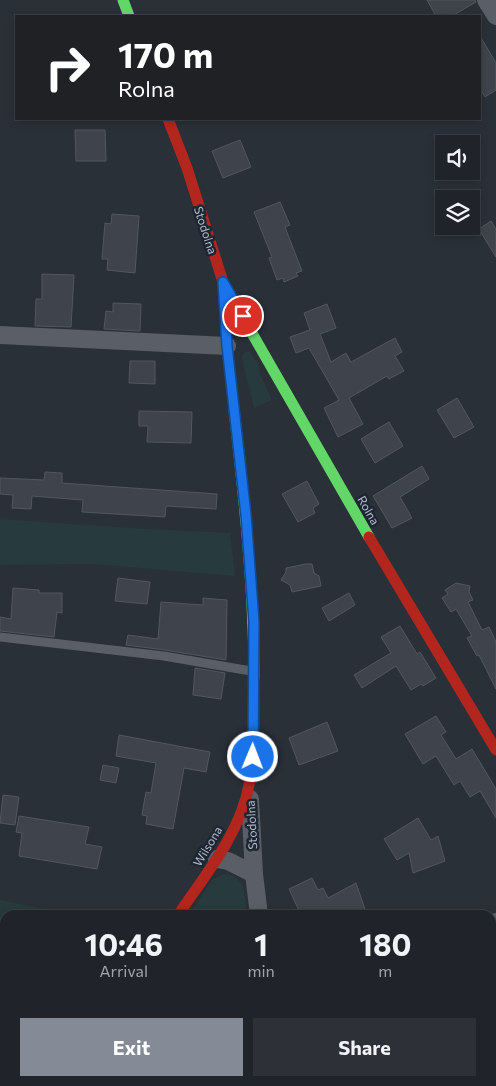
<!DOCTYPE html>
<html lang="en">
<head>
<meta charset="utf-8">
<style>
  :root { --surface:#20242a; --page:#2d3036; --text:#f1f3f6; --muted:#a2a4a8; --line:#3d4147; --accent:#848b96 }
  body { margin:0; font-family:Commissioner,sans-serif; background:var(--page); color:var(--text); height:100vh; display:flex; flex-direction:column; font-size:19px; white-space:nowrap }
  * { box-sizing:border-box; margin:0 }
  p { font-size:16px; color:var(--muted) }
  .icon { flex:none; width:28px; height:28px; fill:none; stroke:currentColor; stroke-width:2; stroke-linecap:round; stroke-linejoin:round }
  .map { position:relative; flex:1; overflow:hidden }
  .panel { position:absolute; left:0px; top:910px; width:496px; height:176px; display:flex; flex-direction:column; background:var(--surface); border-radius:15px 15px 0 0; box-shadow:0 2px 8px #0003,0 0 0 1px var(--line) }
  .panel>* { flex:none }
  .top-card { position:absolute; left:15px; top:15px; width:466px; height:105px; border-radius:0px; box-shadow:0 2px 8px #0003,0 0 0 1px var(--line); background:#202124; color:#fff; overflow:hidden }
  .buttons { position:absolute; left:435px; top:135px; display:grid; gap:10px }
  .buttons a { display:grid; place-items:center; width:45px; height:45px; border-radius:0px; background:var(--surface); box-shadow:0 2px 8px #0003,0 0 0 1px var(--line); font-size:25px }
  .pin { position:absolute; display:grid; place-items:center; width:42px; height:42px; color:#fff; margin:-21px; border:2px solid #fff; border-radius:50%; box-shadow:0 1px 5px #0007 }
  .me { position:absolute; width:55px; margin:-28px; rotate:1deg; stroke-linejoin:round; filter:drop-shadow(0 0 4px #0008) }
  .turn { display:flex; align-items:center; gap:18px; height:105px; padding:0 20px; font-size:22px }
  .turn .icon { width:65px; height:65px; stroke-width:2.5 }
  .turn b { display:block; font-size:35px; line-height:42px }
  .eta { display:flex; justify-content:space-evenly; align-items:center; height:85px; text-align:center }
  .eta b { font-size:30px; font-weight:700; line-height:35px }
  .cta { display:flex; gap:10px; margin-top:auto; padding:10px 20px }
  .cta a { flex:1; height:58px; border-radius:0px; background:var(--accent); color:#fff; font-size:20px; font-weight:700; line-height:58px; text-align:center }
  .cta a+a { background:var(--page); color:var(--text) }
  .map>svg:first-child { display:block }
</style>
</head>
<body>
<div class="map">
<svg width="496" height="1086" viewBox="0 0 496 1086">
  <rect width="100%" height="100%" fill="#2a3038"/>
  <g fill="#273a3e">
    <polygon points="246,352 250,352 258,364 260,374 272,400 254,408 242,359 242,356"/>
    <polygon points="0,519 130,528 230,533 235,576 92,564 0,565"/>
    <path d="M224,874c23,3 20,21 23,41h-58l23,-35z"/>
    <polygon points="0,900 74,915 5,915 5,949 0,948"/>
  </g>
  <g fill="#3f444c" stroke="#52575f">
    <polygon points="427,0 475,0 476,2 452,16 436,16"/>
    <polygon points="480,36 496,63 496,90 485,97 480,88"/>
    <polygon points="75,130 105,130 106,161 76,161"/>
    <polygon points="240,140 251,167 223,178 212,151"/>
    <polygon points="280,202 290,225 285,227 302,271 296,273 298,276 284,282 283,278 277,280 269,258 272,257 254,212"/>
    <polygon points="112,214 139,216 135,273 107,270 108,259 102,259 105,223 111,224"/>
    <polygon points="491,221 496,229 496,257 479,229"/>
    <polygon points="42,274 74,275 71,327 35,326 36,299 42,299"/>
    <polygon points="113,303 141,304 140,331 104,329 106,311 113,312"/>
    <polygon points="327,304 336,328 320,334 331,362 346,353 351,362 395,338 402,352 395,356 404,371 389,379 387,376 349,398 363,424 338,437 324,408 339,400 309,348 296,353 290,337 310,330 304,313"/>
    <polygon points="130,361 155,361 155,384 129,383"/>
    <polygon points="457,398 474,427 454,438 437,410"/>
    <polygon points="139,411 192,412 191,443 147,442 148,426 139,426"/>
    <polygon points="389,422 403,446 375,463 361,439"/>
    <polygon points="422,466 429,479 400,497 412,518 392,528 373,496"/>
    <polygon points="45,472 62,473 62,483 217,494 216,509 166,506 165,517 82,512 83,500 32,496 31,509 12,508 13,495 0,494 0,478 44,480"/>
    <polygon points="307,481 319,504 313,508 315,513 298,522 282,494"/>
    <polygon points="306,564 312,564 314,573 319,576 321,586 292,592 290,585 281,580 286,572 286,568"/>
    <polygon points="118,578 150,582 147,604 115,601"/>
    <polygon points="456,583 470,586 469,592 473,600 468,602 482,630 489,627 496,642 496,689 479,655 477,656 467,638 472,636 456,609 451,612 442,598 448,594 445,590"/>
    <polygon points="13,588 39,590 39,593 62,593 62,613 57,612 54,637 0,631 0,617 11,619"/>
    <polygon points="349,593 355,605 329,621 322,608"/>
    <polygon points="203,598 227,600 226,660 165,650 126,645 128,635 158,639 161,602 203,605"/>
    <polygon points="400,626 417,654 420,652 436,678 423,686 421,684 411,690 396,666 362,688 354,675 391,653 381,637"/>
    <polygon points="195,668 225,673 221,699 193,695"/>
    <polygon points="436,716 446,732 441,735 456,759 472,749 496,789 496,818 480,791 470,797 460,781 454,785 436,756 423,764 405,734"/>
    <polygon points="327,722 338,751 299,765 289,738"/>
    <polygon points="119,735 210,752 206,772 184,768 173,829 146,824 147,816 142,815 144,803 146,792 151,793 156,763 116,756"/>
    <polygon points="103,765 119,768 116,783 100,780"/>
    <polygon points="3,795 19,797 15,825 0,823"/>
    <polygon points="19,816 89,827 85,844 102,847 97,869 19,856 22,833 16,832"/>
    <polygon points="418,818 431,840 438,836 445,861 413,873 409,853 397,860 384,839"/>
    <polygon points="312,878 318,890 323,888 328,898 356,883 367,915 301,915 289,889"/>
  </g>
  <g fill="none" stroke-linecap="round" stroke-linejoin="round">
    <polyline stroke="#5a5e66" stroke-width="9" points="0,637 164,656 251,671"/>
    <g stroke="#5a5e66" stroke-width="18">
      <polyline points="486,0 496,16"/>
      <polyline points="0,335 227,346"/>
      <polyline points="250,799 254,874 259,915"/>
      <polyline points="217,859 228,861 254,874"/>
      <polyline points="491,923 496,922"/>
      <polyline points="296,1081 297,1086"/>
    </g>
    <g stroke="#63d668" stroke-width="11">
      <polyline points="123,0 129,16"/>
      <polyline points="226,288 369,537"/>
      <path d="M234,409c10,89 20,178 20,269"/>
    </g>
    <polyline stroke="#ff974d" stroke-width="11" points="59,1086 62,1081"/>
    <g stroke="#b3261e" stroke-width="11">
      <polyline points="168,119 187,168 223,282 227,346 234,409"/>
      <polyline points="369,537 496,750"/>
      <path d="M178,915c27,-40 62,-81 71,-130 7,-35 4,-72 5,-107"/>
    </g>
  </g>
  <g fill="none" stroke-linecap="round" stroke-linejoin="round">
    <g stroke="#114b97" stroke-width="12">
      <polyline id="route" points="243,316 223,282 227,346 246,515 254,622 253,757"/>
    </g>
    <use href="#route" stroke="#1a73e8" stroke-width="9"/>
  </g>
  <g text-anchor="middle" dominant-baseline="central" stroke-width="5" stroke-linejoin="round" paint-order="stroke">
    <g font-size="12" fill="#b4bcc9" stroke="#1d2633">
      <text transform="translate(206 230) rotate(72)">Stodolna</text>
      <text transform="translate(369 510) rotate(60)">Rolna</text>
      <text transform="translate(251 825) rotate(-93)">Stodolna</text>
      <text transform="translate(207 846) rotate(-59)">Wilsona</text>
    </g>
  </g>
</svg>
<div class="buttons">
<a><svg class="icon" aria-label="sound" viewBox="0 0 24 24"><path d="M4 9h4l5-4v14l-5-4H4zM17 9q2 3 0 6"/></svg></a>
<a><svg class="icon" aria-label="layers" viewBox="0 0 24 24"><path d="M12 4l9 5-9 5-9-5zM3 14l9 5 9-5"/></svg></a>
</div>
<div class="pin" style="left:243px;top:316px;background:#d93025"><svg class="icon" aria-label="arrive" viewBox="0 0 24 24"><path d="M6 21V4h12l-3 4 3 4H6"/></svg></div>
<svg class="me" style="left:253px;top:757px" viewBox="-20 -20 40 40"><circle r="17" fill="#1a73e8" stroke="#fff" stroke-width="3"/><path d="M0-11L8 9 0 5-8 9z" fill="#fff"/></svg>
<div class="top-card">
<div class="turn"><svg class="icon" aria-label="right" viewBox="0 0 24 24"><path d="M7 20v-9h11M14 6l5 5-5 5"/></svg><div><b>170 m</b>Rolna</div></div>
</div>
<section class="panel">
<div class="eta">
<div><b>10:46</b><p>Arrival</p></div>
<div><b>1</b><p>min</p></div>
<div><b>180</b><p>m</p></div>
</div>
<div class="cta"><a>Exit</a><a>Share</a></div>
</section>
</div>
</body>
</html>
